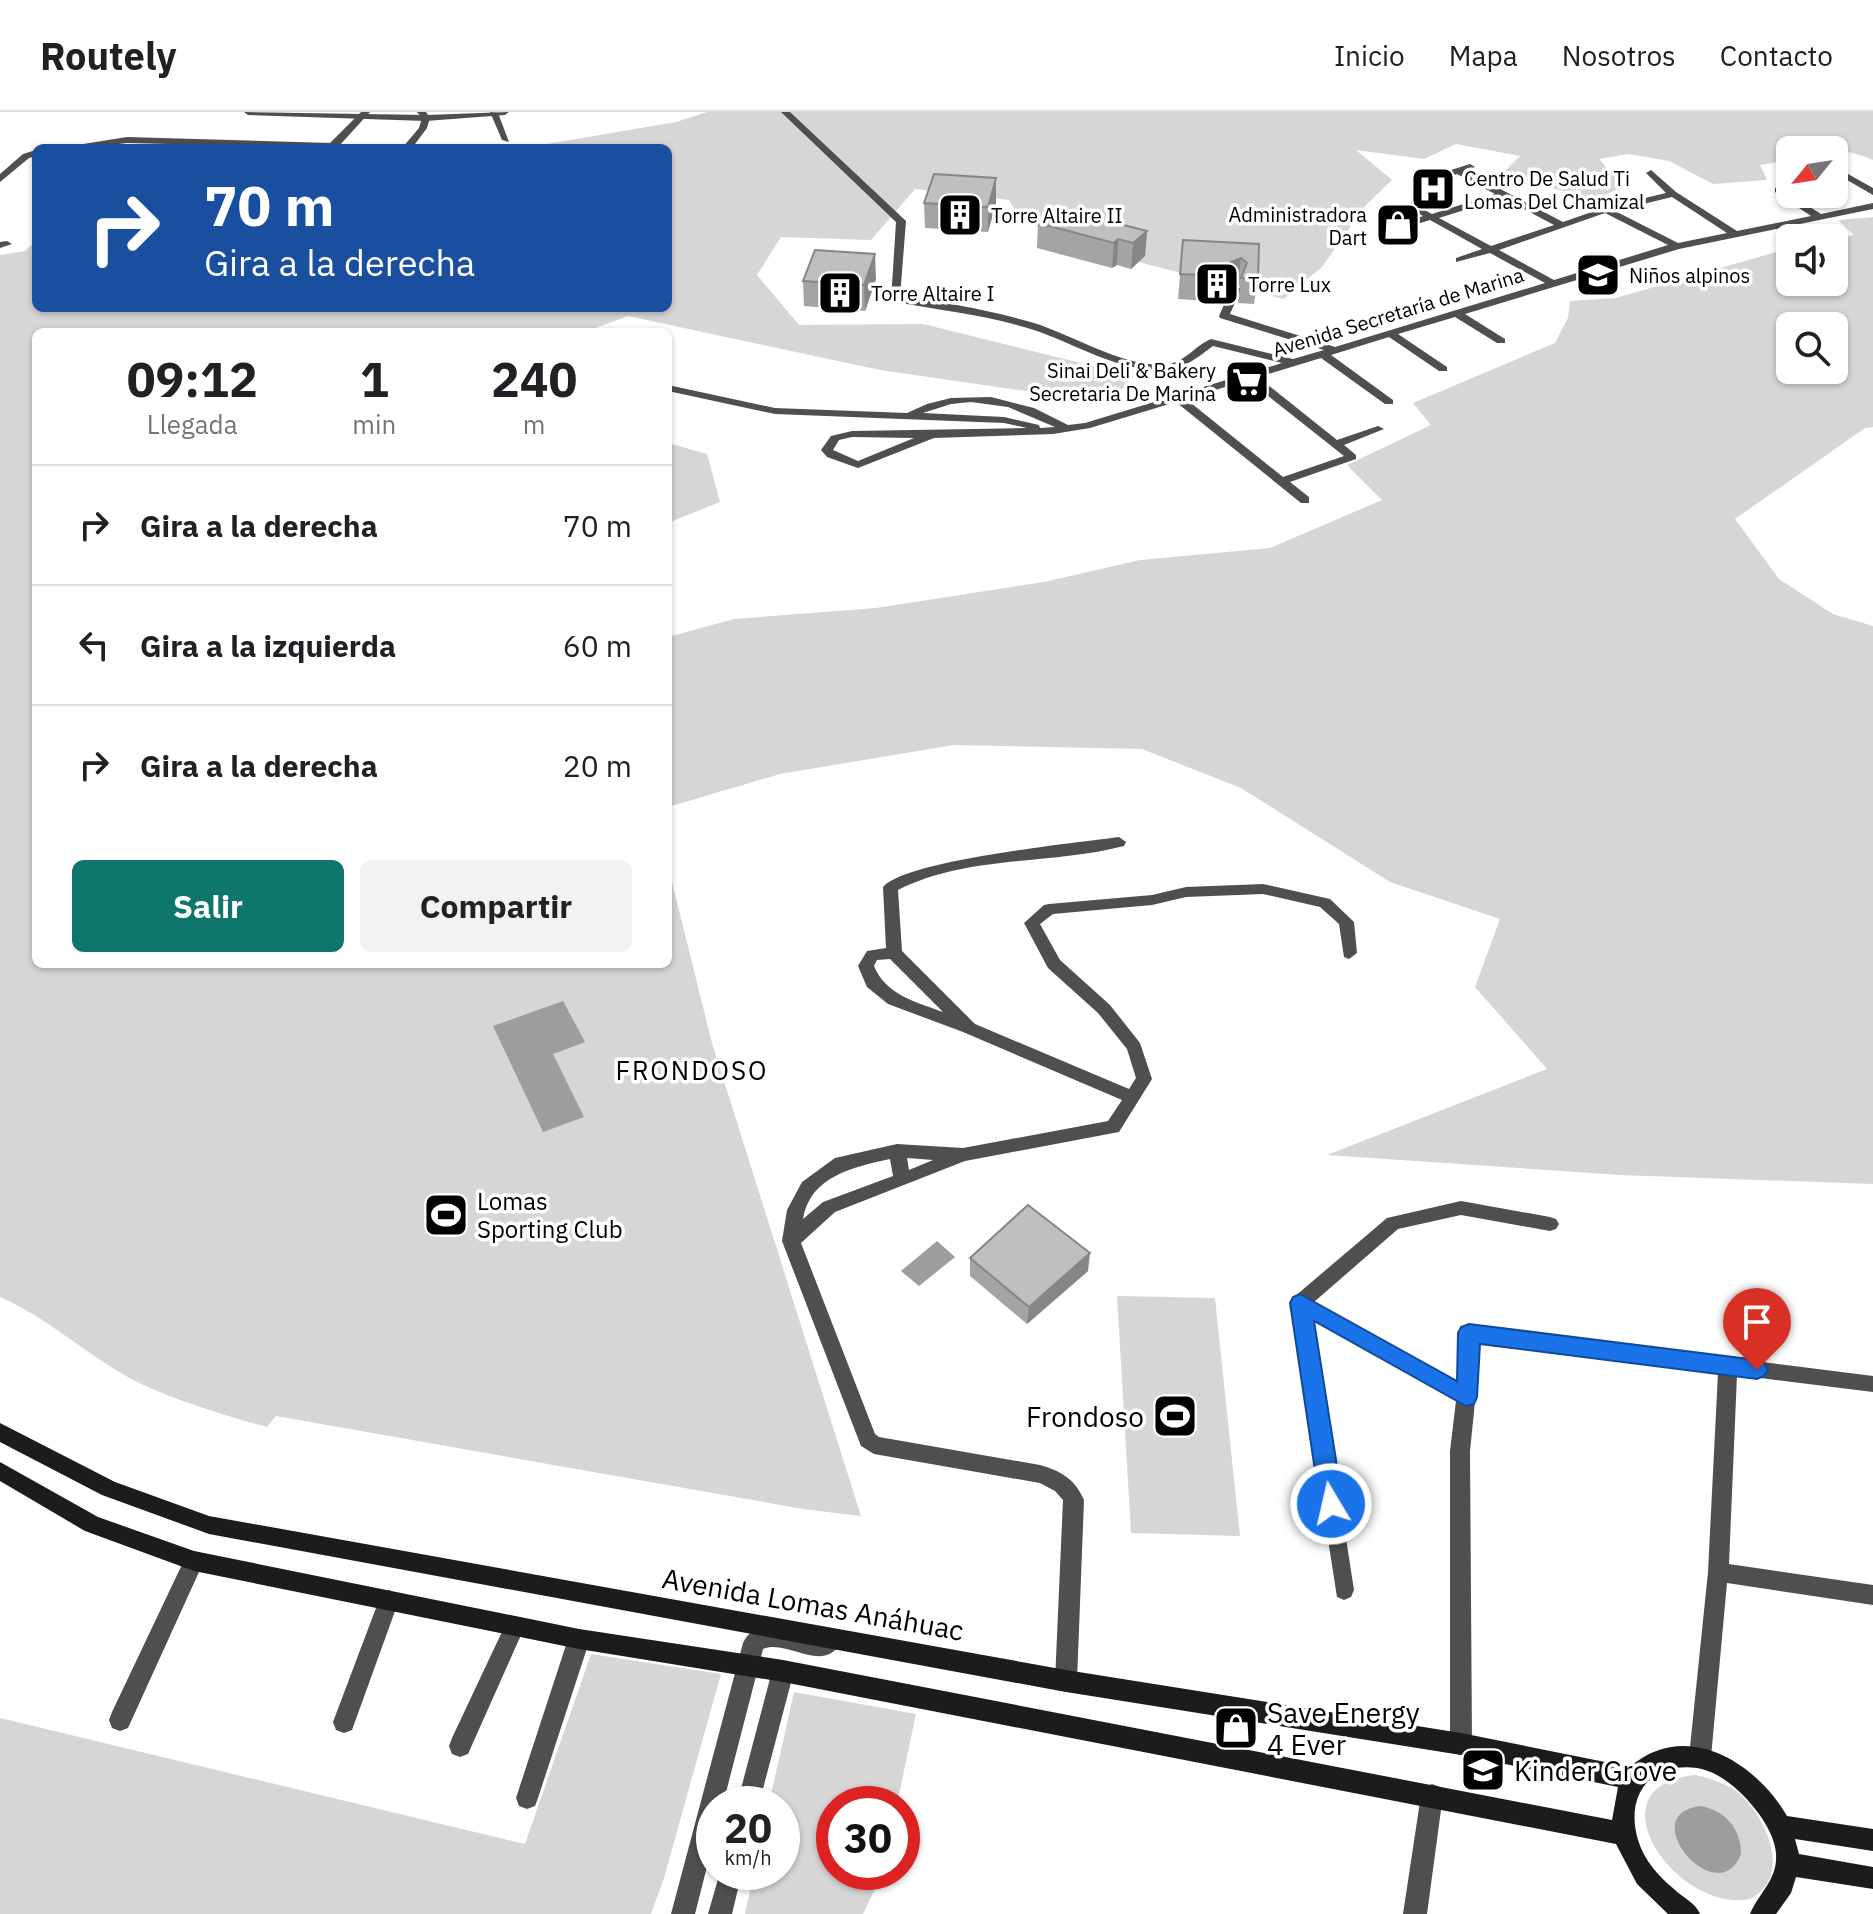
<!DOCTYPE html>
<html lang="es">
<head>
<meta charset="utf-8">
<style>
  :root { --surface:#fff; --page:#f2f2f2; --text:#202124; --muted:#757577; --line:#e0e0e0; --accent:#0f766e }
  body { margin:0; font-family:"IBM Plex Sans",sans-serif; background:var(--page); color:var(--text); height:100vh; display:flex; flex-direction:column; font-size:30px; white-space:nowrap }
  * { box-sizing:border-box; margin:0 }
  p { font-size:26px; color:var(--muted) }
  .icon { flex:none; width:44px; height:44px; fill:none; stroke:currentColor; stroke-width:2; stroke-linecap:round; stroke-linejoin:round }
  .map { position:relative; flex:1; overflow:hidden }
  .sheet { position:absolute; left:32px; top:216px; width:640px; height:640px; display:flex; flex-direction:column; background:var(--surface); border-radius:12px; box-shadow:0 2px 6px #0004 }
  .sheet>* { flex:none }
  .guide { position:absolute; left:32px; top:32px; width:640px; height:168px; border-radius:12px; box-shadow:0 2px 6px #0004; background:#1a4fa0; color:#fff; overflow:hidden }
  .needle { width:52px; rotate:240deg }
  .tools { position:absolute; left:1776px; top:24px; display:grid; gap:16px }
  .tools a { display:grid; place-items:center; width:72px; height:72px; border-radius:12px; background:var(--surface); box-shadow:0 2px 6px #0004; font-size:40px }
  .speed { position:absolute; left:696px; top:1674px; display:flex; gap:16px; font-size:40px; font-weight:700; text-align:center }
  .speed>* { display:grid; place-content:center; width:104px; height:104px; border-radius:50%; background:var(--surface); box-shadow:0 2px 6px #0004; line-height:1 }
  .speed small { font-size:20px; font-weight:400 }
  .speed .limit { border:12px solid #d22; background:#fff; color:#111 }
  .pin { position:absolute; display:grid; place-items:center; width:68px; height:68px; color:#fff; margin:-82px -34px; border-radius:50% 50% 50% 0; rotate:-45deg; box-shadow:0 0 8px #0007 }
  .pin .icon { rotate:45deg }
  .me { position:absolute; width:88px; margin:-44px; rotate:351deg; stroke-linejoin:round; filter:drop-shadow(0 0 6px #0008) }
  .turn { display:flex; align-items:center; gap:28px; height:168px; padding:0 40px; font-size:36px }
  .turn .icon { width:104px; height:104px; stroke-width:2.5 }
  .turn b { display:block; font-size:56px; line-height:68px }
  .eta { display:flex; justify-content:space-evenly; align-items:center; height:136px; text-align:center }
  .eta b { font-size:48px; font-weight:800; line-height:56px }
  .action { display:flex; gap:16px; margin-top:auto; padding:16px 40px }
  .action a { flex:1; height:92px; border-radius:12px; background:var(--accent); color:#fff; font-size:32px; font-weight:800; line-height:92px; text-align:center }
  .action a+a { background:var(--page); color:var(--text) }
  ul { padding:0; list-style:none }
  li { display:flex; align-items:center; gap:24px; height:120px; padding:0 40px; border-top:2px solid var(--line) }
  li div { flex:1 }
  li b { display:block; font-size:30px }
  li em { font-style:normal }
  header { display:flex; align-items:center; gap:48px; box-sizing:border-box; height:112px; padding:0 40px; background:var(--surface); border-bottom:2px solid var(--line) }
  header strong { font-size:38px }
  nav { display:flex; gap:44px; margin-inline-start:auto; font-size:28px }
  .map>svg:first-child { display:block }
</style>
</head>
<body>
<header>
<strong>Routely</strong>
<nav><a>Inicio</a><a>Mapa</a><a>Nosotros</a><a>Contacto</a></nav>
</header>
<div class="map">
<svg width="1873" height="1802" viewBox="0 0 1873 1802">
  <rect width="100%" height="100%" fill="#fff"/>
  <g fill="#d6d6d6" fill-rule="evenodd">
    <path d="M707,0h1166v48c-28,-13 -52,-10 -83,-10v10l-30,5 7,15 -54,4 -44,-23 -40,-7 -30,5 25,28 -30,12 -93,-24 19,-19 -64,-12 -32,15 -68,-9 36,30 -26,25 -44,62 -38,32 -181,-46 -83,-33 -11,-20 -94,-11 -44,51 -90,-3 -24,38 42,50 124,-1 211,52 -25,27 -229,-33 -252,-54 -43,16h-549v632h632v-98l44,177 149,473 -58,-7 -527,-93 -9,11c-44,-12 -108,-31 -146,-54 -41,-24 -77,-57 -121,-76v-1042l25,-4 11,-10v67h632v-160h-145l153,-26z"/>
    <path d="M1873,105v210l-8,1 -130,91 44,60 54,35 40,12v558l-253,-9 -293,-20 220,-86 -72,-82 25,-68 -110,-37 -149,-94 -99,-39 -188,-4 -174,29 -112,33v-170l66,-18 142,-11 168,-26 96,-22 130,-12 112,-48 -35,-35 84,-40 -18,-22 142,-60 13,-25 2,-17 46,-3 174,-50v34h44v-43l20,-4 -16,-15zM1790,214h44v44h-44z"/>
    <polygon points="668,331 707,342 720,390 668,411"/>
    <polygon points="1117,1184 1215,1186 1240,1424 1131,1421"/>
    <polygon points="591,1542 721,1562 664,1766 651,1802 0,1802 0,1606 525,1732"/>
    <polygon points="794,1580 916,1602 897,1692 834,1692 834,1760 883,1760 863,1802 745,1802 754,1760 782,1760 782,1692 769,1692"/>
    <path d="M1695,1663c14,3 27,7 40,15 29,22 60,86 15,109 -73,15 -163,-113 -55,-124z"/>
  </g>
  <g fill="#9d9d9d">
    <polygon points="563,889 585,930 553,942 584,1005 543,1020 493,914"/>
    <polygon points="937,1129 955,1145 919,1174 901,1159"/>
    <path d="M1701,1694c24,5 40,22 40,48 -23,60 -109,-41 -40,-48z"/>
  </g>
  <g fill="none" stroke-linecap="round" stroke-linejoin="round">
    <g fill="#4f4f4f" fill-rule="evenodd">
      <polygon points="361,0 370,0 339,34 334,36 127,31 85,36 58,36 127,25 330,31"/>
      <polygon points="417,0 426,0 430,6 427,16 412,36 402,36 419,16 422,6"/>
      <polygon points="490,0 498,1 509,30 502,28"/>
      <path d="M781,0h9l116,109 -6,76c45,5 90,13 134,26 39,12 94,47 135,41 17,-3 27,-19 42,-25l82,20 31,-9 -104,-32 -1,-2 12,-27 5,-3 5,3 -11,25 105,33 210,-64 -55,-30 -34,9v-4l26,-9 -52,-29 -38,12 -5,-3 36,-13 -12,-7 2,-27 57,-18 5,3 -9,4 97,51 40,-14 63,-15 -20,-20 5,-3 25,22 61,39 74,-15 -36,-24v-4l3,-1 43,27 52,-11v6l-194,40 -214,65 40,25v4h-8l-42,-26 -57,17 49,33v4h-8l-50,-34 -58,18 62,45v4h-8l-64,-46 -63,19 79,63 41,-14 6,3 -40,16 12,10v4l-66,23 19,15v6h-8l-125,-101 -86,26 -37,6 -119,4 -76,30 -31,-11 -6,-7 10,-14 21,-5 175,-3 -23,-5 -229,-9 -107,-23v-6l107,23 132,5 20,-9 24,-6 40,-1 43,11 34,17 17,-2 197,-60 -69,-17c-17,13 -32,25 -54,24 -47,0 -91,-31 -135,-43 -43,-13 -88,-17 -133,-26l5,-79zM1457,62l38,20 -63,20 -11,-6v-22zM1672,85l55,36 -49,10 -63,-32zM1503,86l51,27 -63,21 -52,-28zM1605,101l63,32 -114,35 -55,-30zM1248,268l96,76 -61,21 -97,-78zM971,290l37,5 47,20 -15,1 -1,-3 -35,-8 -81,-4 28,-9zM852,325l62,1 -56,23 -25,-11 6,-10z"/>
      <polygon points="36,38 36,44 29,46 0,70 0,62 23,42"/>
      <polygon points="1848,62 1873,76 1873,83 1847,68 1834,71 1834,65"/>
      <polygon points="0,130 7,129 12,132 0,136"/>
      <path d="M1119,725l7,5 -2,4c-73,19 -157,9 -226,44l4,61 73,73 154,65 7,-11 -9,-29 -29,-36 -50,-45 -24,-45 20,-18 5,-1 103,-9 34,-8 77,-3 67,15 24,23 3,31 -8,6 -5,-2 -5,-33 -19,-17 -57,-13 -77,3 -34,8 -99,9 -13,10 20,36 50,45 30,38 12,36 -33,53 -154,29 -130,51 -34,31 74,191 4,3 161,28c21,6 35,14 44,35l-7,181 -3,8 -8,3 -8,-3 -3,-8 8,-181 -8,-9 -15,-8 -166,-29 -13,-8 -79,-205 5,-31 15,-28 33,-24 62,-14 66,4 145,-27 14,-21 -159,-68 -75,-28 -21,-17 -9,-21 9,-15 19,-3 -3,-61c23,-27 193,-44 236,-50zM890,847l53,53c-27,-10 -57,-17 -69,-46l3,-6zM907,1046l26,2 -24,10zM890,1047l3,17 -70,26 -20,17c7,-43 51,-52 87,-60z"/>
      <polygon points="1461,1089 1550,1105 1556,1107 1559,1112 1556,1117 1550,1119 1461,1103 1398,1117 1314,1190 1458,1271 1460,1221 1462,1215 1469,1213 1873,1264 1873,1280 1737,1263 1729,1452 1873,1473 1873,1493 1727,1471 1711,1645 1708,1653 1700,1656 1692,1653 1689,1645 1708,1460 1718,1261 1479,1230 1479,1250 1470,1339 1472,1632 1469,1640 1461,1643 1453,1640 1450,1632 1450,1339 1456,1289 1312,1207 1354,1478 1351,1485 1344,1488 1337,1485 1291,1191 1294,1185 1387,1106"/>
      <polygon points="194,1439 201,1442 204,1449 128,1616 120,1619 112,1616 109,1608 112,1600 187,1442"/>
      <polygon points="389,1478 396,1481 399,1488 352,1618 344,1621 336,1618 333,1610 379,1488 382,1481"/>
      <polygon points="515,1504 522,1507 525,1514 468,1642 460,1645 452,1642 449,1634 452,1626 508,1507"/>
      <polygon points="579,1517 586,1520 590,1527 538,1686 535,1694 527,1697 519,1694 516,1686 568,1527 572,1520"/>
      <polygon points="1432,1672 1440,1675 1443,1683 1427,1802 1403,1802 1421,1683 1424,1675"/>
    </g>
    <g fill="#4f4f4f" fill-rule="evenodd">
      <polygon points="244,0 426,3 509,0 505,3 426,9 248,3"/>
      <path d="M773,1513l41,11 18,-8 7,3 4,7c-17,40 -55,0 -80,11l-40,155h-9v35l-19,75h-24l72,-271c6,-13 18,-16 30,-18z"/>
      <polygon points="783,1548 791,1552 794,1559 759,1692 737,1692 772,1559 775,1552"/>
      <polygon points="720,1760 742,1760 732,1802 708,1802"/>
    </g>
    <path fill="#1c1c1c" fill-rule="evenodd" d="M0,1311l115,59 94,34 857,154 395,63 169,34c55,-48 125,-6 157,49l86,13v22l-78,-12 4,15 74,13v22l-77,-12 -5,16 -15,21h-26c9,-22 28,-34 26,-61 -1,-13 -9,-28 -17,-39 -14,-19 -37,-42 -62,-46 -48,-6 -72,28 -59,72 6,20 21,37 36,49 9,9 21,13 26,25h-32l-31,-30 -21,-40 -833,-162 -204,-33 -385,-78 -109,-40 -85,-50v-19l98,55 96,34 385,78 204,31 829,160 6,-33 -157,-32 -395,-63 -857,-158 -107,-39 -102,-53z"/>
  </g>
  <g fill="#a4a4a4">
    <polygon points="996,66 996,91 988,120 925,116 924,91"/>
    <polygon points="1038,111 1147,119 1145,144 1131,157 1117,153 1112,156 1037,136"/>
    <polygon points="1183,128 1259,132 1258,167 1254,192 1238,191 1240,174 1238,171 1228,176 1222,190 1178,187"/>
    <polygon points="876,167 865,199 804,194 803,169"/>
    <polygon points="970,1146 1088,1159 1027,1212 970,1164"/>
  </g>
  <g fill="#868686">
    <polygon points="996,66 996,91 988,120 988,95"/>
    <polygon points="1147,119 1145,144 1131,157 1133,131"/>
    <polygon points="1118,127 1117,153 1112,156 1114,131"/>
    <polygon points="875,142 876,167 865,199 864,173"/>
    <polygon points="1241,146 1238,171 1228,176 1222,190 1225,164 1231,150"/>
    <polygon points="1090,1141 1088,1159 1027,1212 1029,1195"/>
  </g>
  <g fill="#bfbfbf" stroke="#868686" stroke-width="2">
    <polygon points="934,62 996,66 988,95 924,91"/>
    <polygon points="1057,96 1147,119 1133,131 1118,127 1114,131 1038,111"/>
    <polygon points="1183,128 1259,132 1258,167 1241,166 1247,151 1241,146 1231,150 1225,164 1180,162"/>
    <polygon points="815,138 875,142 864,173 803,169"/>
    <polygon points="1028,1093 1090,1141 1029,1195 970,1146"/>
  </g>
  <polygon fill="#1a73e8" stroke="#114b97" stroke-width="2" points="1300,1182 1457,1269 1458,1221 1461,1215 1469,1212 1757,1248 1764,1251 1768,1258 1764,1264 1757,1267 1480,1232 1477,1285 1474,1292 1466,1294 1314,1209 1343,1392 1339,1399 1331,1402 1323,1399 1320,1392 1290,1191 1293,1185"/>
  <defs>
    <g id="hospital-square" transform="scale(2.3)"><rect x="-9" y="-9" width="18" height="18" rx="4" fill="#000" stroke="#fff"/><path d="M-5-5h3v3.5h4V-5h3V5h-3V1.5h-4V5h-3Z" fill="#fff"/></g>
    <g id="building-square" transform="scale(2.3)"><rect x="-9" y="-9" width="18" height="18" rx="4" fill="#000" stroke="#fff"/><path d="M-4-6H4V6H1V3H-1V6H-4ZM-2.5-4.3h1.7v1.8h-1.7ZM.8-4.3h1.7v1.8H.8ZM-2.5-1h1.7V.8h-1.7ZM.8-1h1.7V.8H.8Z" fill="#fff"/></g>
    <g id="shop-square" transform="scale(2.3)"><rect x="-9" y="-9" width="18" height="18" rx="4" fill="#000" stroke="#fff"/><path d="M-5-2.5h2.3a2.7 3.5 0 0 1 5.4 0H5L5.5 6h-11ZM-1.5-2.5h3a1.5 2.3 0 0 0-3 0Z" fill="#fff"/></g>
    <g id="school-square" transform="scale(2.3)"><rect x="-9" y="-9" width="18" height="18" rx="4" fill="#000" stroke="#fff"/><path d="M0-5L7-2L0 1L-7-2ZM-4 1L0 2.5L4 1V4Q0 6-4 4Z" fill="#fff"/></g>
    <g id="supermarket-square" transform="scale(2.3)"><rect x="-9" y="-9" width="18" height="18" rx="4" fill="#000" stroke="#fff"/><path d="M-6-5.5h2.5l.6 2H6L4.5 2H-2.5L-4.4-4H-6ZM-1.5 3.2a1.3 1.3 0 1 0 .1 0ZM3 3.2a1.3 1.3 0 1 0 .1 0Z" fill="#fff"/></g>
    <g id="stadium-square" transform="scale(2.3)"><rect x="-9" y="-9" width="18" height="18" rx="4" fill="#000" stroke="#fff"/><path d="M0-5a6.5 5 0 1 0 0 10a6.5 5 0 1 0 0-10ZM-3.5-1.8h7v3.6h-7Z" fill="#fff"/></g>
  </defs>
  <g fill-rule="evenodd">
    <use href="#hospital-square" x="1433" y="77"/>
    <use href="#building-square" x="960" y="103"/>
    <use href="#shop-square" x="1398" y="113"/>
    <use href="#school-square" x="1598" y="163"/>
    <use href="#building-square" x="1217" y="172"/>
    <use href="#building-square" x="840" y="181"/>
    <use href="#supermarket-square" x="1247" y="270"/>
    <use href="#stadium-square" x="446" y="1103"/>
    <use href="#stadium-square" x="1175" y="1304"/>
    <use href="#shop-square" x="1236" y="1616"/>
    <use href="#school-square" x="1483" y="1658"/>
  </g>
  <g text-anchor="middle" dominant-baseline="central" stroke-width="7" stroke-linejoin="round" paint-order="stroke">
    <g font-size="20" fill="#000" stroke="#fff" text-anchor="start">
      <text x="1464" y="66">Centro De Salud Ti<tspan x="1464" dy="23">Lomas Del Chamizal</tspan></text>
      <text x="1367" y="102" text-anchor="end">Administradora<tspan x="1367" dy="23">Dart</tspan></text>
      <text x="991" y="103">Torre Altaire II</text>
      <text x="1629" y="163">Niños alpinos</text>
      <text x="1248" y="172">Torre Lux</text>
      <text x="871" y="181">Torre Altaire I</text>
      <text x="1216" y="258" text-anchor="end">Sinai Deli &amp; Bakery<tspan x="1216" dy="23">Secretaria De Marina</tspan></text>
    </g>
    <g font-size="20" fill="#000" stroke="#fff">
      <text transform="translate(1398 200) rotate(-17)">Avenida Secretaría de Marina</text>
    </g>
    <g font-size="24" fill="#000" stroke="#fff" text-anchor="start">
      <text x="477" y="1089">Lomas<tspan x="477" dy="28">Sporting Club</tspan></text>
    </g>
    <g font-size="26" letter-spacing="2" fill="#000" stroke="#fff">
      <text x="692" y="958">FRONDOSO</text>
    </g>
    <g font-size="28" fill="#000" stroke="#fff" text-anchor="start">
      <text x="1144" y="1304" text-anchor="end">Frondoso</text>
      <text x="1267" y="1600">Save Energy<tspan x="1267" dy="32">4 Ever</tspan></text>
      <text x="1514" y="1658">Kinder Grove</text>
    </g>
    <g font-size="28" fill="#000" stroke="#fff">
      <text transform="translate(813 1492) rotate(10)">Avenida Lomas Anáhuac</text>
    </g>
  </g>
</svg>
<div class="tools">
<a><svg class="needle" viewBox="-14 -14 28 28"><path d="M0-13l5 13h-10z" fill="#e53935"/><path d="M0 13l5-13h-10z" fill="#757577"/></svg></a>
<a><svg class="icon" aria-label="sound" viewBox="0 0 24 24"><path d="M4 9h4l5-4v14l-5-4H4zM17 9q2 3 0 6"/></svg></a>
<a><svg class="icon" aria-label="search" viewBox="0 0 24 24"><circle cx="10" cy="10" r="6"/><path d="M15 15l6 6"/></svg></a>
</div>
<div class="speed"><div>20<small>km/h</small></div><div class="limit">30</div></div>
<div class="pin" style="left:1757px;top:1258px;background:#d93025"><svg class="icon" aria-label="arrive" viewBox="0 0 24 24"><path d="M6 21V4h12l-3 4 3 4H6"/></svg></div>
<svg class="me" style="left:1331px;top:1392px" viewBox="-20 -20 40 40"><circle r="17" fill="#1a73e8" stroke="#fff" stroke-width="3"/><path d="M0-11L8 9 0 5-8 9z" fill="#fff"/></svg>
<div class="guide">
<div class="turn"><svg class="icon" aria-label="right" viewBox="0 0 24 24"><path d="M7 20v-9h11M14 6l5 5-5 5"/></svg><div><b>70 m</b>Gira a la derecha</div></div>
</div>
<section class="sheet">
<div class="eta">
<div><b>09:12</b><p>Llegada</p></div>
<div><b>1</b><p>min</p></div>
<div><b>240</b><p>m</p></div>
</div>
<ul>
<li><svg class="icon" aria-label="right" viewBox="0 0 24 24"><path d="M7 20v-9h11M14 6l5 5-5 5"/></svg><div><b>Gira a la derecha</b></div><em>70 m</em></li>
<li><svg class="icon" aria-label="left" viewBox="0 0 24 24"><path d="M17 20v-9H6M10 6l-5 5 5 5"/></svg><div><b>Gira a la izquierda</b></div><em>60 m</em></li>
<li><svg class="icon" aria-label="right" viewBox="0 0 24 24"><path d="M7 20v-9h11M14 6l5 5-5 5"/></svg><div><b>Gira a la derecha</b></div><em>20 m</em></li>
</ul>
<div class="action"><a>Salir</a><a>Compartir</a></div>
</section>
</div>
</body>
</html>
